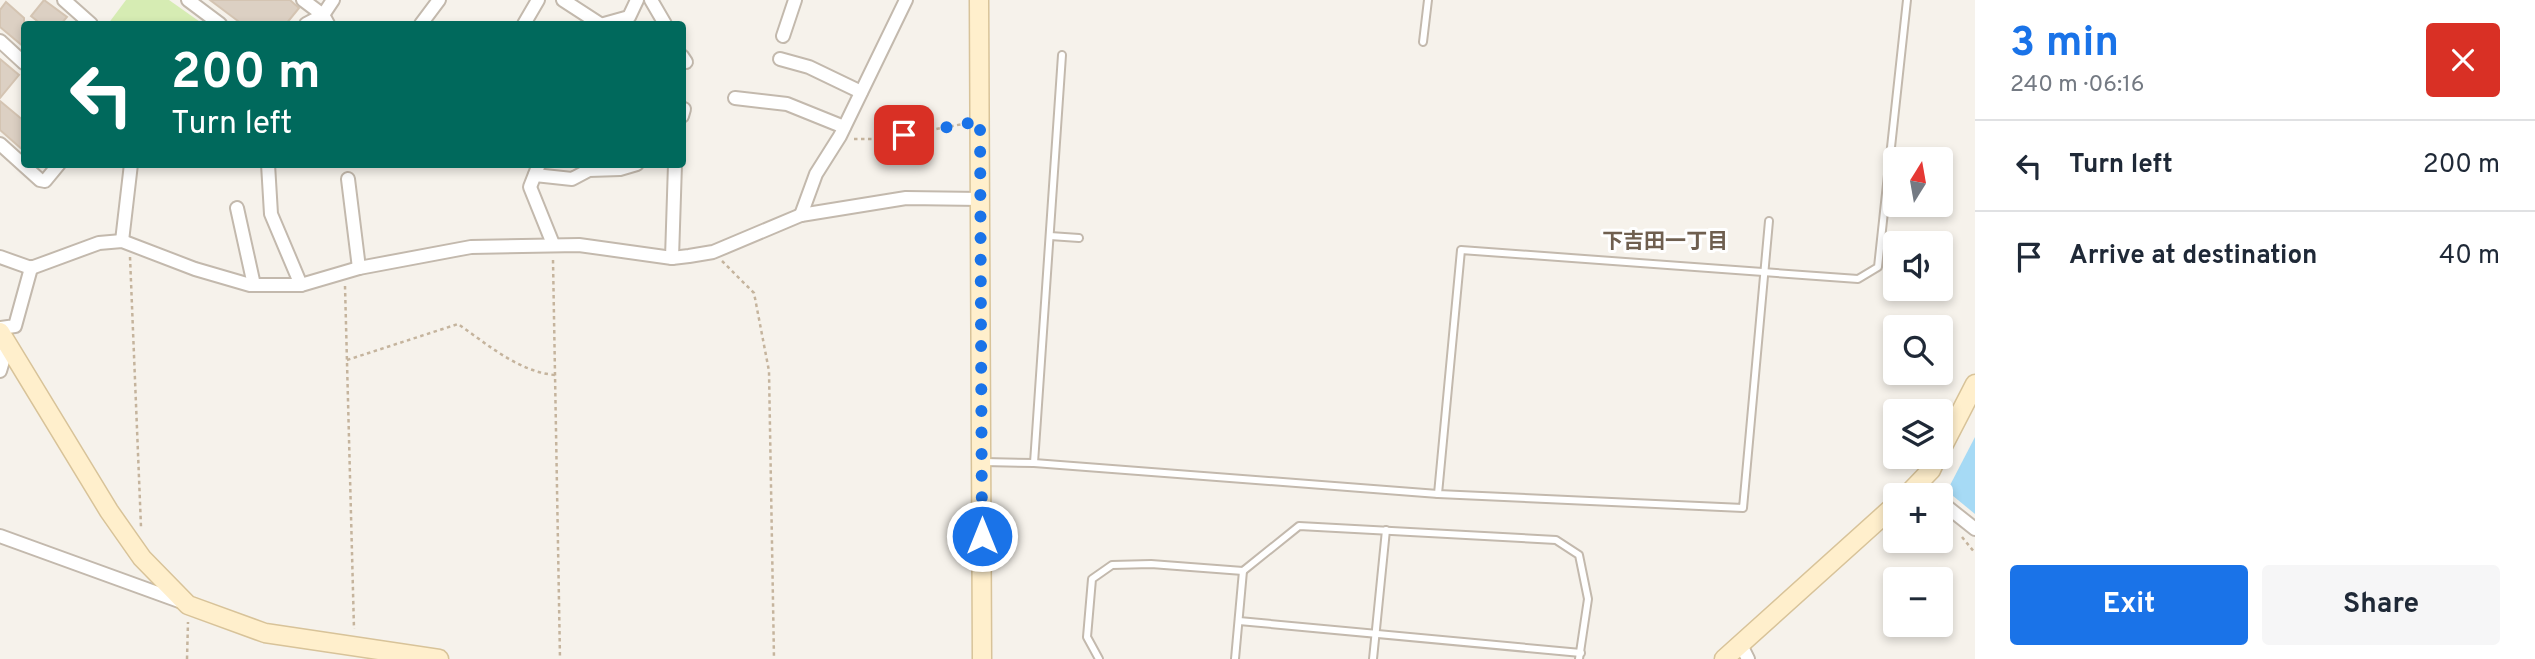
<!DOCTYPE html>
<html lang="en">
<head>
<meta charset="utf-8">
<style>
  :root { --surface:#fff; --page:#f6f6f7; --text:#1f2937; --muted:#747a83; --line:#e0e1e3; --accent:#1a73e8 }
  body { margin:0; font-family:Overpass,"Noto Sans JP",sans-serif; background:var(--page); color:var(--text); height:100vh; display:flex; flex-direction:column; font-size:26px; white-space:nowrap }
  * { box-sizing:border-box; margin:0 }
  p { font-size:23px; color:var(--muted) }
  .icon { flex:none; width:38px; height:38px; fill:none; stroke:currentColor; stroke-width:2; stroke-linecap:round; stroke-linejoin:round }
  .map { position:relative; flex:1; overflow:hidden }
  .details { display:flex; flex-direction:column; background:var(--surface); width:560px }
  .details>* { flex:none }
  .hud { position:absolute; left:21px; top:21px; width:665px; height:147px; border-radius:7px; box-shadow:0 4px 10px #0003; background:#00695c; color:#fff; overflow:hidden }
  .needle { width:46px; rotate:11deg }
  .fabs { position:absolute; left:1883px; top:147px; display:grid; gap:14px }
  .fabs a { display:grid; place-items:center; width:70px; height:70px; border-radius:7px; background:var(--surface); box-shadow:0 4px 10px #0003; font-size:35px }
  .pin { position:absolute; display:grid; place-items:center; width:60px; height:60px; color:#fff; margin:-30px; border-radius:14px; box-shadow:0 4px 10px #0006 }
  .me { position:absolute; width:77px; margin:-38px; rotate:0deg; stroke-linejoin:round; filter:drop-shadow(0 0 5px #0008) }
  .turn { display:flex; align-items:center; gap:24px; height:147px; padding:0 35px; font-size:32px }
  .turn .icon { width:91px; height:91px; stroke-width:2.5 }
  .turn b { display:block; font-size:49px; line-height:60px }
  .round { display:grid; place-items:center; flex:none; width:74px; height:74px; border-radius:7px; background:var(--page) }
  .overview { display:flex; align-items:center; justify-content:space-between; height:119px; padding:0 35px }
  h1 { font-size:42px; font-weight:700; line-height:52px; color:var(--accent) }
  .button { display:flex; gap:14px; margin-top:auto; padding:14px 35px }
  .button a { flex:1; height:80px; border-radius:7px; background:var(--accent); color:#fff; font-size:28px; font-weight:700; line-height:80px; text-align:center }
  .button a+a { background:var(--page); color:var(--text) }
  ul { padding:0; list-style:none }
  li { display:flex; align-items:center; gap:21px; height:91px; padding:0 35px; border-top:2px solid var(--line) }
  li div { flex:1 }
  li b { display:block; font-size:26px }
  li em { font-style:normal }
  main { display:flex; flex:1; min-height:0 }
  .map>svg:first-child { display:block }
</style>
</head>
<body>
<main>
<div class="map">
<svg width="1975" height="659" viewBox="0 0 1975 659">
  <rect width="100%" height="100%" fill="#f6f2eb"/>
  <polygon fill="#d6ecb3" points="126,0 169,0 203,24 108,24"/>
  <polygon fill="#a6daf5" points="1975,437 1975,514 1947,491"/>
  <g fill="#dcd0c3" stroke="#d4c4b2" stroke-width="2">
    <polygon points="44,0 67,17 61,24 41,24 31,16"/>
    <polygon points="210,0 290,0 299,8 286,24 242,24"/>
    <polygon points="6,2 24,18 24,47 0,27 0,10"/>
    <polygon points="0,59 19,75 0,98"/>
    <polygon points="0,101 24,121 24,151 0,130"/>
  </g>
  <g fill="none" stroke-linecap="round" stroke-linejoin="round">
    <g stroke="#c3b9ad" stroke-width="10">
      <g id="lane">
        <polyline points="1423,42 1428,0"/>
        <polyline points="1050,236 1079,238"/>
        <polyline points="984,462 1034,463 1438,494 1743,508 1769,221"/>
        <polyline points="1034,463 1062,55"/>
        <polyline points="1438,494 1461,250 1858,279 1878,267 1907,0"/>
        <polyline points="1239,621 1581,653"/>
        <polyline points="1099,659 1087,637 1092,579 1112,565 1151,564 1243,571 1299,526 1556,540 1579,555 1588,599 1579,659"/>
        <polyline points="1235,659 1243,571"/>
        <polyline points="1373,659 1386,530"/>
      </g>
    </g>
    <g stroke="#c3b9ad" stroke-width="16">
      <g id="street">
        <polyline points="64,0 91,24"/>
        <polyline points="188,0 220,24"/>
        <polyline points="303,0 323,15 328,24"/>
        <polyline points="563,0 600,24"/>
        <polyline points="651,0 665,24"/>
        <polyline points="306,24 323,15 333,0"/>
        <polyline points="421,24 439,0"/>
        <polyline points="524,24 538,0"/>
        <polyline points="604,24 629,17 637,0"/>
        <polyline points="783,36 795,0"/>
        <polyline points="0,41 24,63"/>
        <polyline points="682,56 686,62"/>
        <polyline points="780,59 809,67 861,92"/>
        <polyline points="735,98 787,104 844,127"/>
        <polyline points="682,116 684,109"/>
        <polyline points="0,144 40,180 45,181 59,164"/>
        <polyline points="268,164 271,214 301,285"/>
        <polyline points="539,164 530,187 553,244"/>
        <polyline points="535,175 572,179 589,170 620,169 637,164"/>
        <polyline points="348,179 359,268"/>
        <polyline points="237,208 254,285"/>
        <polyline points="801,215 816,174 840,136 906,0"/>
        <polyline points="122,241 131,164"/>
        <polyline points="0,257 31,268 99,243 122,241 195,269 250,285 301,285 359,268 471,247 579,245 672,258 689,256 713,252 801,215 906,198 981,199"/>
        <polyline points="672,258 675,164"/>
        <polyline points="0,328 15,326 31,268"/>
        <polyline points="0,371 8,344"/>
        <polyline points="1919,484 1933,495"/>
        <polyline points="1941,502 1975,529"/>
        <polyline points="0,536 182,602"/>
        <polyline points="1741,645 1748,659"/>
      </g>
    </g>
    <g stroke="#d8c399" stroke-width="21">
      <g id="secondary">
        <polyline points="979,0 982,659"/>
        <polyline points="0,332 109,511 142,558 188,605 265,633 439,659"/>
        <polyline points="1941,450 1975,384"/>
        <polyline points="1907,495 1931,470 1937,457"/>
        <polyline points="1724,659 1895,505"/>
      </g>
    </g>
    <g stroke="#c5b49d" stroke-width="2.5" stroke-dasharray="3.5 3.5" stroke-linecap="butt">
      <polyline points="854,139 897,139 904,135 963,124"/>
      <polyline points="130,257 141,527"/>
      <polyline points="553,260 560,659"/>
      <polyline points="722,261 754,293 769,371 774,659"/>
      <polyline points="345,286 354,629"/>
      <path d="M347,360l111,-36c29,20 61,48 97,51"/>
      <polyline points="1962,537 1975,553"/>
      <polyline points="187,659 188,622"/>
    </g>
    <use href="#lane" stroke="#fff" stroke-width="6"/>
    <use href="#street" stroke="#fff" stroke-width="12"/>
    <use href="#secondary" stroke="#ffefcc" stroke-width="18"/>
  </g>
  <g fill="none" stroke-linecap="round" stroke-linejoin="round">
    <polyline stroke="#1a73e8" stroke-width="12" stroke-dasharray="0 21.6" points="904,135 980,121 982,536"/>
  </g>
  <g text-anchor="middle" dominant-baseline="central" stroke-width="6" stroke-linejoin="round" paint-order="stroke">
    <g font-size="21" font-weight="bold" fill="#6f5f4f" stroke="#fff">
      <text x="1665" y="242">下吉田一丁目</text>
    </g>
  </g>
</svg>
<div class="fabs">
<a><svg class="needle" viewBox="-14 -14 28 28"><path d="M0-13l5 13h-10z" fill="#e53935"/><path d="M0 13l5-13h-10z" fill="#747a83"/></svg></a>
<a><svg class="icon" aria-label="sound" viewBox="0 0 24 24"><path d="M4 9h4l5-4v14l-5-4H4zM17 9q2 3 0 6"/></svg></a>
<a><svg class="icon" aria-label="search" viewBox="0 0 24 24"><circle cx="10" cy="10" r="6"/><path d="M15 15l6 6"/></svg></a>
<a><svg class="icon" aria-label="layers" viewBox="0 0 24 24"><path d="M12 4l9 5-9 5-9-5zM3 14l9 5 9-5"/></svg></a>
<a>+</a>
<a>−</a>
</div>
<div class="pin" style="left:904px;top:135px;background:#d93025"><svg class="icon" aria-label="arrive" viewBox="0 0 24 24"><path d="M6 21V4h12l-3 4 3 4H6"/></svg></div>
<svg class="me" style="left:982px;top:536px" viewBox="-20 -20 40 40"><circle r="17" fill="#1a73e8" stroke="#fff" stroke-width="3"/><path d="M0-11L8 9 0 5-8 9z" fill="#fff"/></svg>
<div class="hud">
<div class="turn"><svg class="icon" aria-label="left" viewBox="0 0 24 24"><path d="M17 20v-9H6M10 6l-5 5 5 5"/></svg><div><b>200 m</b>Turn left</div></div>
</div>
</div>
<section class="details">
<div class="overview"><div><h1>3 min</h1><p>240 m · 06:16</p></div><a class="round" style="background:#d93025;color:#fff"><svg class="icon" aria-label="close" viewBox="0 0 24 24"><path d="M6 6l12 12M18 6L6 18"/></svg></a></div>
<ul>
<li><svg class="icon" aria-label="left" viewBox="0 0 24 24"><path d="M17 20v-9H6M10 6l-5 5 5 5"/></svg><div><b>Turn left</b></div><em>200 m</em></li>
<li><svg class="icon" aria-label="arrive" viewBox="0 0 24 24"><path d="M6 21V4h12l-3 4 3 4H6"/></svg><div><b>Arrive at destination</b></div><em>40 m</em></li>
</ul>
<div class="button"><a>Exit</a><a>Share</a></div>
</section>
</main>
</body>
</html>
